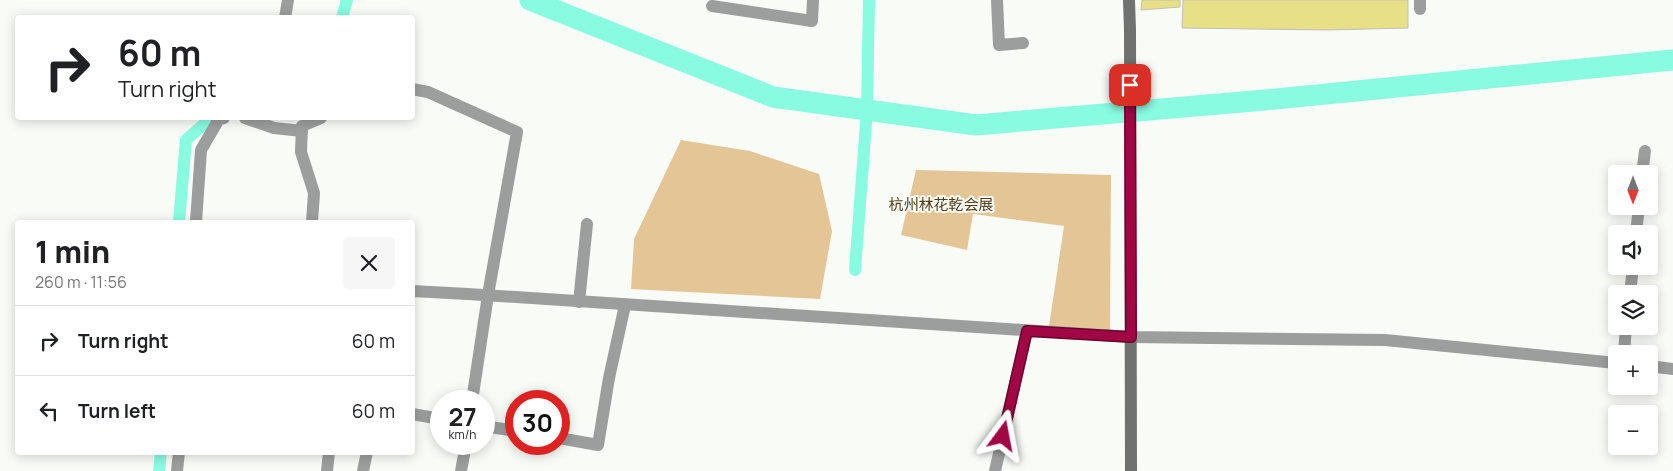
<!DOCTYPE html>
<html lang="en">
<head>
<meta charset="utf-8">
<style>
  :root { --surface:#fff; --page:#f6f6f6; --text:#202124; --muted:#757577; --line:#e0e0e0 }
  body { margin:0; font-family:Manrope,"Noto Sans SC",sans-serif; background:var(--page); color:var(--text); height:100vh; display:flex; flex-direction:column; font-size:19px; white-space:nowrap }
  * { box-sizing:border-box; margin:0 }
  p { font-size:16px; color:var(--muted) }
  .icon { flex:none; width:28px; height:28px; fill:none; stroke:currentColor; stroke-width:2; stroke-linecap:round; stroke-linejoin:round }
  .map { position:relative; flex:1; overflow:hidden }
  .side { position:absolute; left:15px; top:220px; width:400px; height:235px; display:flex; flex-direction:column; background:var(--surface); border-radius:5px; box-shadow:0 2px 12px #0003 }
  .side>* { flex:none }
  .hud { position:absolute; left:15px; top:15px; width:400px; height:105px; border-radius:5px; box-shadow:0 2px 12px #0003; background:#fff; color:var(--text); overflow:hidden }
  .needle { width:32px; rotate:180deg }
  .tools { position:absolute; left:1608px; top:165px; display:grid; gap:10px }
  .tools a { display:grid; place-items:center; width:50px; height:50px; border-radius:5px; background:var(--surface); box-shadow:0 2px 12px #0003; font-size:25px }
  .speed { position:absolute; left:430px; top:390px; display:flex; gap:10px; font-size:25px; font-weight:700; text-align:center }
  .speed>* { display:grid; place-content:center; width:65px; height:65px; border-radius:50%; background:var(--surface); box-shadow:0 2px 12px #0003; line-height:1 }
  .speed small { font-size:12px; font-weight:400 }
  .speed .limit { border:8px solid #d22; background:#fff; color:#111 }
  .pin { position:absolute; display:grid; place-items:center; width:42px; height:42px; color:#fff; margin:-21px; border-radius:10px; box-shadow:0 2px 8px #0006 }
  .me { position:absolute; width:55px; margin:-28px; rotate:13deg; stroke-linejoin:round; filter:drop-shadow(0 0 4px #0008) }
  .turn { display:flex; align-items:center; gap:18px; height:105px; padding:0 20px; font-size:22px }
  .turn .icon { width:65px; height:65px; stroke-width:2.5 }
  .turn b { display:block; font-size:35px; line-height:42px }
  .round { display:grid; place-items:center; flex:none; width:52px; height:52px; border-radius:5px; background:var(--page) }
  .summary { display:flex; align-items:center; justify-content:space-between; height:85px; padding:0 20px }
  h1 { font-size:30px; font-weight:800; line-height:38px }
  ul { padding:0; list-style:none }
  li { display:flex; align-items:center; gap:15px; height:70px; padding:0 20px; border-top:1px solid var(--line) }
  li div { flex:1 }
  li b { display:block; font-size:19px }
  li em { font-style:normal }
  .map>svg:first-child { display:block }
</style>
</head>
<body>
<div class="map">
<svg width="1673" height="471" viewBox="0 0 1673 471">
  <rect width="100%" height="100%" fill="#f9fbf7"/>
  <g fill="#e4c696">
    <polygon points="681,140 750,151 819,174 832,231 820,299 631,289 634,239"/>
    <polygon points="916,170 1111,175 1110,331 1049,326 1064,226 973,214 967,250 901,235"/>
  </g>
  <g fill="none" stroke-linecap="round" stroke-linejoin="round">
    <g stroke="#88fbe0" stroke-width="12">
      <polyline points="342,18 347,0"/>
      <polyline points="179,222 186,140 211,118"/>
      <polyline points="855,270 867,110 869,0"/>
      <polyline points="159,471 161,452"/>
    </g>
    <polyline stroke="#88fbe0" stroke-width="21" points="530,0 773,97 976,125 1265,100 1673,60"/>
  </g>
  <g fill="#e7e086" stroke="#bfbeba">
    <polygon points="1142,0 1180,0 1180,7 1141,10"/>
    <polygon points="1183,0 1408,0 1408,28 1328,30 1182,28"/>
  </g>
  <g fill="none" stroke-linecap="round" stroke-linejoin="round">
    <g stroke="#9c9e9d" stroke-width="12">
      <polyline points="997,0 999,45 1023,43"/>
      <polyline points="712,6 812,21 813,0"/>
      <polyline points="1420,9 1420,0"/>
      <polyline points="285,18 288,0"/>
      <polyline points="412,89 428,92 517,132 488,295 472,401"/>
      <polyline points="245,118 274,128 302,131"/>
      <polyline points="1642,174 1645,151"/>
      <polyline points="196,222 201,150 219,119 224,118"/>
      <polyline points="312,222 314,193 301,152 302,126 321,118"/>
      <polyline points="1636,234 1639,206"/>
      <polyline points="412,291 468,294 1131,337 1385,340 1616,363"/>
      <polyline points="1630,294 1633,266"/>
      <polyline points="579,302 587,224"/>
      <polyline points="1624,354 1626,326"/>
      <polyline points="1649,366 1673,369"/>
      <polyline points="412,414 441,419"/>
      <polyline points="484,426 516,431"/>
      <polyline points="559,438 598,445 609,378 625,305"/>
      <polyline points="177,471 179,452"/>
      <polyline points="327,471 329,452"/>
      <polyline points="363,471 367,452"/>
      <polyline points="461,471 466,444"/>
      <polyline points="995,471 1027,331"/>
    </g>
    <polyline stroke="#6f7270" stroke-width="12" points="1129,0 1130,30 1131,471"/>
  </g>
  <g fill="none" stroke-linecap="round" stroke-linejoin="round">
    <g stroke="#69052d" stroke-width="12">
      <polyline id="route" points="1003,436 1027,331 1131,337 1130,85"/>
    </g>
    <use href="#route" stroke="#a20745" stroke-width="9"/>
  </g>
  <g text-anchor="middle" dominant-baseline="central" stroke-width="4" stroke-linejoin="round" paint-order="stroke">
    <g font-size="15" fill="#4f3c19" stroke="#f9fbf7">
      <text x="941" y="204">杭州林花乾会展</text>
    </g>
  </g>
</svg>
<div class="tools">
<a><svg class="needle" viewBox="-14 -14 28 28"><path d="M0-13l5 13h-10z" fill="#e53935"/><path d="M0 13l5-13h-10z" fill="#757577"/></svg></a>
<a><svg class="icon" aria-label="sound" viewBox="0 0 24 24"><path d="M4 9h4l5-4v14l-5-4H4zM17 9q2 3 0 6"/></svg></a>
<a><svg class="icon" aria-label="layers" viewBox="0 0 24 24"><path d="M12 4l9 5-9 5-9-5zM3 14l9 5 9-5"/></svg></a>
<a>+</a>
<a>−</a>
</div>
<div class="speed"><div>27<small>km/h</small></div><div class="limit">30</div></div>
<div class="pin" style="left:1130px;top:85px;background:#d93025"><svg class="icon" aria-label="arrive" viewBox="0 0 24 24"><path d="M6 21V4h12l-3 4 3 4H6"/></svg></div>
<svg class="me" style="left:1003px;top:436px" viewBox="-20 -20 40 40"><path d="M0-17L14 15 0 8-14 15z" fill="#a20745" stroke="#fff" stroke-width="4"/></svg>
<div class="hud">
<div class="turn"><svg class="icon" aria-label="right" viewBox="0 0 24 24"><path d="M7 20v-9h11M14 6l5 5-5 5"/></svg><div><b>60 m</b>Turn right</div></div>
</div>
<section class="side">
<div class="summary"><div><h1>1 min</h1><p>260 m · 11:56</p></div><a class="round"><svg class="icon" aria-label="close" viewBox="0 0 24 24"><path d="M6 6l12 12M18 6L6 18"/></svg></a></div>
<ul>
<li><svg class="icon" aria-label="right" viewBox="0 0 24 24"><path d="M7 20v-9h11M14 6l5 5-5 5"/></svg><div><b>Turn right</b></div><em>60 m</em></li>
<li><svg class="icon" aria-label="left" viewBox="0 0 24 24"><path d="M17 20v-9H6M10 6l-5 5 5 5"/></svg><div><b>Turn left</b></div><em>60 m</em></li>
</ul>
</section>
</div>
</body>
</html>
